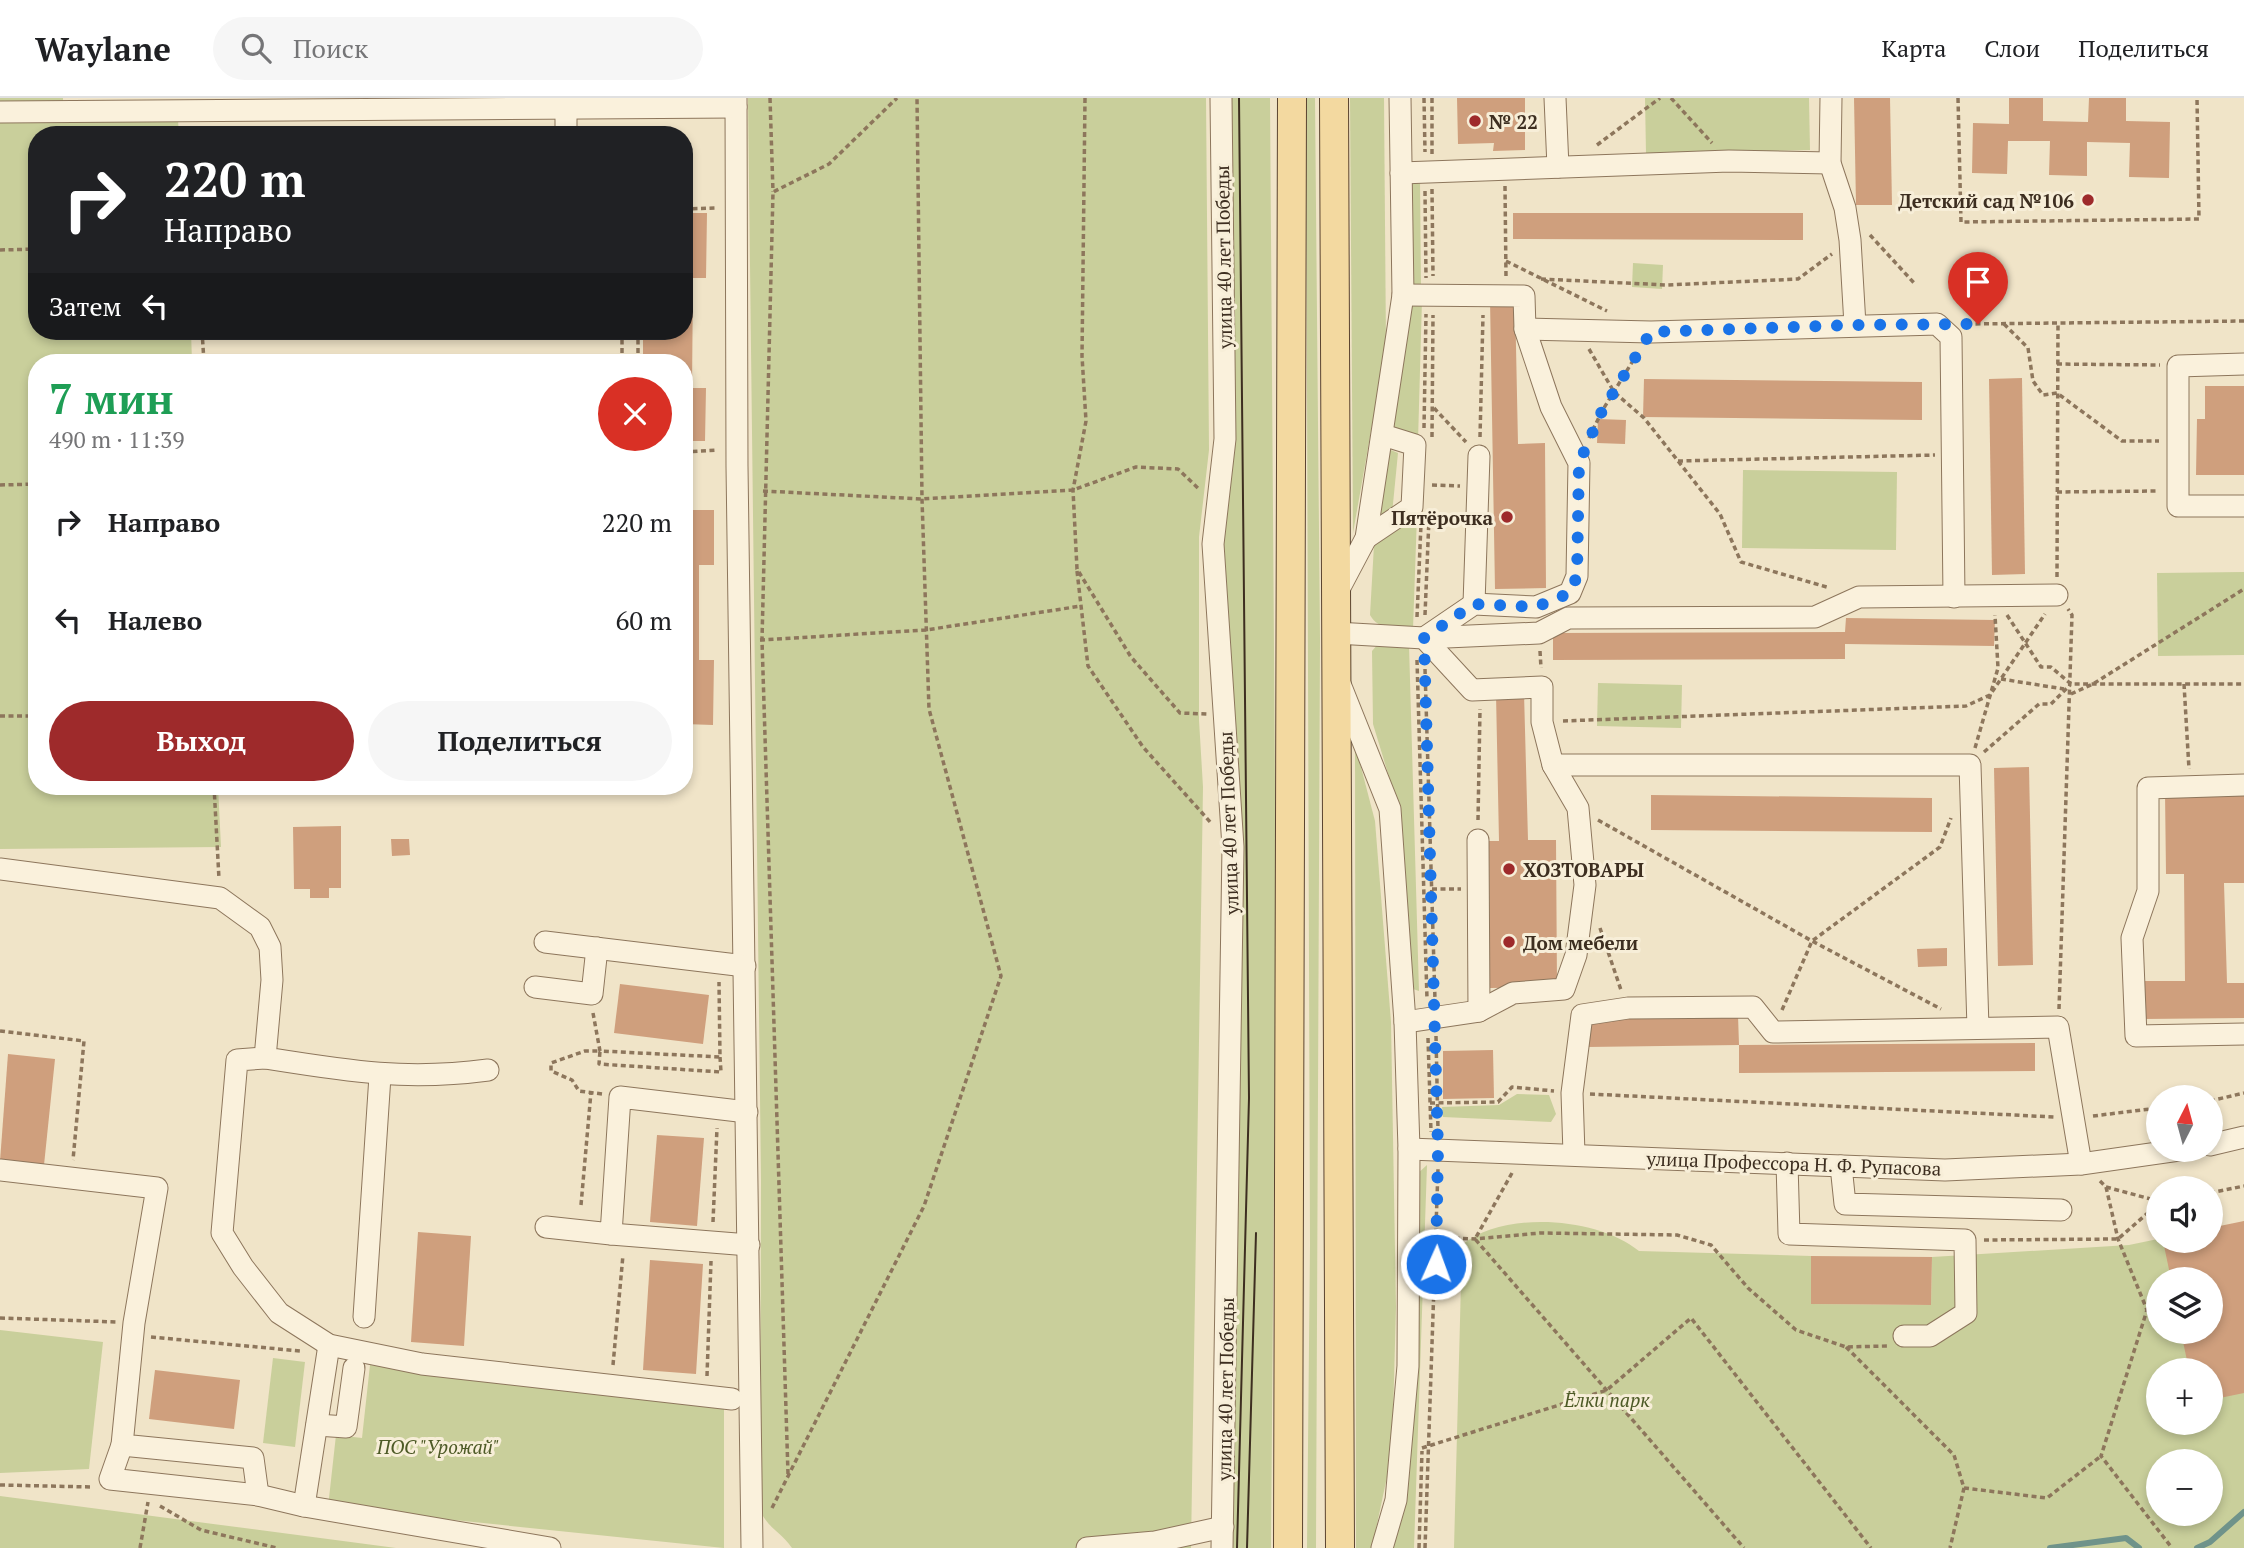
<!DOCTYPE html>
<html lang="ru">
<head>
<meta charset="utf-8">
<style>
  :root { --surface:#fff; --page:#f6f6f6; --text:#202124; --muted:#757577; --line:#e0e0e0; --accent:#9e2a2b }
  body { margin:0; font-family:"PT Serif",serif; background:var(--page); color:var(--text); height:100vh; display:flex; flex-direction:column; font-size:26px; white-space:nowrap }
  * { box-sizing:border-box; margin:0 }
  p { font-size:23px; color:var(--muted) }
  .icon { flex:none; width:38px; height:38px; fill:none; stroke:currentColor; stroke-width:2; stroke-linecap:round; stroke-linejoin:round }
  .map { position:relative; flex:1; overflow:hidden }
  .sheet { position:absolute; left:28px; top:256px; width:665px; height:441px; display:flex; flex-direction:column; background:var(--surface); border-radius:28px; box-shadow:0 4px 10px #0003 }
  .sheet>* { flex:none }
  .guide { position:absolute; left:28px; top:28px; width:665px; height:214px; border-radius:28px; box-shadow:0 4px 10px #0003; background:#202124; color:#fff; overflow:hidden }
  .needle { width:46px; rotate:6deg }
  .controls { position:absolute; left:2146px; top:987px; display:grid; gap:14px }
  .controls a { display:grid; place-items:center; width:77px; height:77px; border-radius:50%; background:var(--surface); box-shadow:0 4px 10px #0003; font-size:35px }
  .pin { position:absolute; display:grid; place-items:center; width:60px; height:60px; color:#fff; margin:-72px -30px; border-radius:50% 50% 50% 0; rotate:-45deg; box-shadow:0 0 7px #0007 }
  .pin .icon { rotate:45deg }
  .me { position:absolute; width:77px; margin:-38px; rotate:2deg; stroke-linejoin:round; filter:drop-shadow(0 0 5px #0008) }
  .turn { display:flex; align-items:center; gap:24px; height:147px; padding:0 21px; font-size:32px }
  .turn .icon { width:91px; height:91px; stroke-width:2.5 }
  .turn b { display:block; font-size:49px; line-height:60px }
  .then { display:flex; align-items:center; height:66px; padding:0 21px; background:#0003; gap:14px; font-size:26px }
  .round { display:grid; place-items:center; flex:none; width:74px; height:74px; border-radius:37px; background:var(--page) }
  .head { display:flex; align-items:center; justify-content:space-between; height:119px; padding:0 21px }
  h1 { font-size:42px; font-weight:600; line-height:52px; color:#1e9e55 }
  .action { display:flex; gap:14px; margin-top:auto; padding:14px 21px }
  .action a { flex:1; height:80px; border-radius:42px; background:var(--accent); color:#fff; font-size:28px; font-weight:600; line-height:80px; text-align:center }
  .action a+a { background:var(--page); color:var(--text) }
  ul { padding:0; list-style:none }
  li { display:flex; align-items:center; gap:21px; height:98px; padding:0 21px }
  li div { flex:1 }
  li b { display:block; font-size:26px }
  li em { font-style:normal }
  header { display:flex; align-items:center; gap:42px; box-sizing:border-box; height:98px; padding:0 35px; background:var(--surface); border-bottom:2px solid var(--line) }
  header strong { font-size:33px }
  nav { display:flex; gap:38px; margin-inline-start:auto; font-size:24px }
  .search { width:490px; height:63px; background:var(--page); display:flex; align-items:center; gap:18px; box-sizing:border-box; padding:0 24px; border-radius:38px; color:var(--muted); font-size:26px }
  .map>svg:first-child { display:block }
</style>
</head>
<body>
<header>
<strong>Waylane</strong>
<div class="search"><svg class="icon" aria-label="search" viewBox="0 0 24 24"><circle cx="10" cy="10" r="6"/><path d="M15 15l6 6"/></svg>Поиск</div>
<nav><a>Карта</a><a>Слои</a><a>Поделиться</a></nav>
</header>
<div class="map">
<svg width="2244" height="1450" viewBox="0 0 2244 1450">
  <rect width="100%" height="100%" fill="#f0e4c8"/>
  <g fill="#c9cf9b" fill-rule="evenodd">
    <polygon points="0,0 63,0 63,20 178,22 179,37 37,37 37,233 191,233 192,264 37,264 37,688 218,688 221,749 0,751"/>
    <path d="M748,0h458l3,352 -10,87v183l4,67 -12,761h-399c-12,-17 -21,-17 -32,-37l1,-330z"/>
    <polygon points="1228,0 1270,0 1276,826 1271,1450 1230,1450 1234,951 1218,619"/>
    <polygon points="1306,0 1315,0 1320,541 1316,1450 1307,1450 1310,1147"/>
    <polygon points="1350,0 1384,0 1386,248 1353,435"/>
    <polygon points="1645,0 1809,0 1810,52 1646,56"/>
    <polygon points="1420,81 1421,189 1408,189 1407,82"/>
    <polygon points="1633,165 1663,167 1662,191 1632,189"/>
    <polygon points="1407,202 1422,202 1418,343 1390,331"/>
    <polygon points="1386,350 1398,355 1392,416 1376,426"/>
    <polygon points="1743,372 1897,374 1896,452 1742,450"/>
    <path d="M1417,417l-4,114c-16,-1 -34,2 -43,-14l4,-70z"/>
    <polygon points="2244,474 2244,557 2158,558 2157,475"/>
    <polygon points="1379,545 1409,547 1419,893 1410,890 1400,715 1373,626 1372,553"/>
    <polygon points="1598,585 1682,587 1681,630 1597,628"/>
    <polygon points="1355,646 1375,723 1391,924 1396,1209 1392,1355 1372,1450 1356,1450"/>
    <polygon points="1517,996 1549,997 1556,1016 1551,1024 1443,1019 1442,1009 1499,1007"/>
    <polygon points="1427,1067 1414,1450 1393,1450 1405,1407 1416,1077"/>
    <path d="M2244,1123v327h-790l8,-303c41,-35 136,-28 177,6l172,5v48l120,1 1,-48 197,-12 29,-6 52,2zM2158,1181h52v53h-52zM2158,1272h52v53h-52zM2158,1363h52v53h-52z"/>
    <polygon points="0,1232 103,1244 89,1371 0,1375"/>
    <polygon points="273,1260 305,1264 295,1349 263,1345"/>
    <polygon points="370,1267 724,1307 724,1450 328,1409 336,1337 362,1340"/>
    <polygon points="0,1398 396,1450 0,1450"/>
  </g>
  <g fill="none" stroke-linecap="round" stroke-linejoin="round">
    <g stroke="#6f938a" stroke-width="6">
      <polyline points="2050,1450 2126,1440 2139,1450"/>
      <polyline points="2197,1450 2210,1444 2244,1414"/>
    </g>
  </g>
  <g fill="#cf9f7d">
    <polygon points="1457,0 1525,0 1525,52 1493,53 1494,45 1458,46"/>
    <polygon points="1854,0 1890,0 1892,107 1856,107"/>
    <polygon points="2009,0 2043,0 2043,23 2088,24 2089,0 2126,0 2126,23 2170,24 2169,80 2129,79 2130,45 2087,44 2087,78 2049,77 2050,43 2008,43 2007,76 1972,75 1973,25 2009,26"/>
    <polygon points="684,115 707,115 706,180 693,180 692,290 706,290 705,343 684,343 684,264 643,264 643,233 684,233"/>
    <polygon points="1513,115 1803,115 1803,142 1513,141"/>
    <polygon points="1515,200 1518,346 1545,345 1546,490 1495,491 1490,201"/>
    <polygon points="2022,280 2025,476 1992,477 1989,281"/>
    <polygon points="1644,281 1922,284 1922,322 1643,319"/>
    <polygon points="2205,288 2244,288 2244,377 2196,377 2197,321 2205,321"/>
    <polygon points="1598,321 1626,322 1625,346 1597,345"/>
    <polygon points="684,412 714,412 714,467 699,467 699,562 714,562 713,627 684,626"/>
    <polygon points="1846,520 1995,522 1994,548 1845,546 1845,561 1553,562 1553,535 1845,534"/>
    <polygon points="1524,595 1528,742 1556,742 1557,889 1490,890 1489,743 1499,743 1496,596"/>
    <polygon points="2029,669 2033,867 1998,868 1994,670"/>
    <polygon points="2244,693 2244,785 2224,785 2227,885 2244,885 2244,920 2144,921 2144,883 2185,883 2184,776 2166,776 2165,694"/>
    <polygon points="1651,697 1932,700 1932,734 1651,732"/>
    <polygon points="341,728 341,790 329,790 329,800 310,800 310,791 294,791 293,729"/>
    <polygon points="391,741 409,741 410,757 392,758"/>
    <polygon points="1947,850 1947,868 1918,869 1917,851"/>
    <polygon points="620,886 709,897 703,946 614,935"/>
    <polygon points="1738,917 1739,947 2035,945 2035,973 1739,975 1739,947 1587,949 1587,920"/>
    <polygon points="1493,952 1494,1000 1443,1001 1443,953"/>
    <polygon points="8,956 55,961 44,1067 0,1063"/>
    <polygon points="657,1037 704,1040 697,1128 650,1124"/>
    <polygon points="2244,1123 2244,1295 2210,1302 2210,1272 2189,1272 2181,1234 2210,1234 2210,1181 2171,1181 2163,1143 2210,1143 2210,1130"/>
    <polygon points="418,1134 471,1138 464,1248 411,1244"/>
    <polygon points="1811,1158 1932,1159 1931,1207 1811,1206"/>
    <polygon points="650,1162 703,1166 696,1276 643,1272"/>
    <polygon points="155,1272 240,1282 234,1331 149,1321"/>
  </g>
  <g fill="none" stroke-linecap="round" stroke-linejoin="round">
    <g stroke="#8d765c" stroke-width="23">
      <g id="minor">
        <polyline points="736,0 737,368 752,1450"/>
        <polyline points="1221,0 1225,341 1213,446 1233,749 1222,1450"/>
        <polyline points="1555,0 1558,69"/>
        <polyline points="1831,0 1830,65 1845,110 1850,142 1855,227"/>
        <polyline points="566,12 566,37"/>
        <polyline points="0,14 736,9"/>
        <polyline points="1401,75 1729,63 1830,65"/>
        <polyline points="1403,197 1524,198 1525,231 1551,309 1579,365 1577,478 1570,495 1536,509 1474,506 1424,540 1472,592 1542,589 1542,624 1553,667 1578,710 1585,787 1576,857 1564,891 1513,895 1479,913 1405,924"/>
        <polyline points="1525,231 1651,234 1937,226 1951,239 1954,499"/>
        <polyline points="2244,266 2178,268 2178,408 2244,408"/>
        <polyline points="1366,440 1412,409 1415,347 1383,337"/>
        <polyline points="1338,493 1366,440 1403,197 1400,0"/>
        <polyline points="1474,506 1479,358"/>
        <polyline points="1336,535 1424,540 1539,535 1568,520 1815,519 1859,499 2057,497"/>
        <polyline points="1340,586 1390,711 1405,924 1409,1051 1408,1268 1396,1402 1382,1450"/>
        <polyline points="1553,667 1970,667 1978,930"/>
        <polyline points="2244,687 2148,690 2148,793 2132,840 2136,938 2244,936"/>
        <polyline points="1478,742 1479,913"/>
        <path d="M0,771l220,29 40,29 10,20 2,33 -7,78c82,13 140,23 223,12"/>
        <polyline points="545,844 745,868"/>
        <polyline points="535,889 592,896 597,850"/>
        <polyline points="265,960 237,962 222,1135 243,1169 279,1215 329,1247 422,1266 732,1301"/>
        <polyline points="2210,1047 2244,1039"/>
        <polyline points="1409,1051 1945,1072 2081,1066 2179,1052"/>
        <polyline points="1574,1056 1572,995 1582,917 1628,910 1753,909 1773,934 2058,929 2081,1066"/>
        <polyline points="1787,1065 1789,1136 1965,1142 1966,1215 1930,1238 1904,1238"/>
        <polyline points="1841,1068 1845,1106 2061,1112"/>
        <polyline points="0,1072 157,1090 134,1225 122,1347 253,1360 258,1397"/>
        <polyline points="546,1129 611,1136 620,999 747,1014"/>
        <polyline points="611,1136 749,1147"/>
        <polyline points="364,1219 380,978"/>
        <polyline points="317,1327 346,1329 354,1270"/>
        <polyline points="122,1347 110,1381 258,1397 304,1408 550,1450"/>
        <polyline points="304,1408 329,1247"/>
        <polyline points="1087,1450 1155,1444 1223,1429"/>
      </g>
    </g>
    <g stroke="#5b4430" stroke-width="30">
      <g id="major">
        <polyline points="1334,0 1340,1450"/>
        <polyline points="1288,1450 1292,0"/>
      </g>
    </g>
    <g stroke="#8d765c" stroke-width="3.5" stroke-dasharray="5 3.5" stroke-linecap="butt">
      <polyline points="770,0 773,94"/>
      <polyline points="1085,0 1082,258 1086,323 1073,392 1077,471 1131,559 1180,615 1207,616"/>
      <polyline points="1424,0 1425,54"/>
      <polyline points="1671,0 1712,45"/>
      <polyline points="1958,0 1961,124 2199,121 2197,0"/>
      <polyline points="1597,47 1660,0"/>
      <polyline points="1432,56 1432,0"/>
      <polyline points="1505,88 1506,179"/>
      <polyline points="1432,91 1433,178"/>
      <polyline points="1425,93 1426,180"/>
      <polyline points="684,111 717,110"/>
      <polyline points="1870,137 1915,186"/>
      <polyline points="0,152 37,151"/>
      <polyline points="1506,163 1607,213"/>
      <polyline points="1541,181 1667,187 1798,181 1832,156"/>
      <polyline points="1967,226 2244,223"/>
      <polyline points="2004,226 2028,250 2033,283 2043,297 2057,295 2122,343 2159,343"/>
      <polyline points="202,233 204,264"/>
      <polyline points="622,233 622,264"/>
      <polyline points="638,233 638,264"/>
      <polyline points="1589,251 1614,294 1644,320 1720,416 1741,464 1830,490"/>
      <polyline points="2057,266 2160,267"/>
      <polyline points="1434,310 1466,344"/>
      <polyline points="1424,330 1426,216"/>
      <polyline points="1432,339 1433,217"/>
      <polyline points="1480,339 1483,217"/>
      <polyline points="1589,340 1602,313 1639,253"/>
      <polyline points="684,354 717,352"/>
      <polyline points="1678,363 1935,357"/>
      <polyline points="0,387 37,386"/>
      <polyline points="1432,387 1460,388"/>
      <polyline points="763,393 922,401 1073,392 1136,369 1178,371 1200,392"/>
      <polyline points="2057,394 2158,393"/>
      <polyline points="1077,473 1088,568 1143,649 1212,726"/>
      <polyline points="2057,479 2058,225"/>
      <polyline points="1425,517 1429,420"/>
      <polyline points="2007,517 2041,569 2051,569 2071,586 2244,586"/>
      <polyline points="1417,519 1421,426"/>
      <polyline points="760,542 926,532 1081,508"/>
      <polyline points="1540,553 1541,570"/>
      <polyline points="1417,562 1427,901"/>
      <polyline points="1425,571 1435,902"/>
      <polyline points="2001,581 2064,591"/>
      <polyline points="2184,586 2189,671"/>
      <polyline points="2071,596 2093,586 2244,491"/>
      <polyline points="0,618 37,618"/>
      <polyline points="1563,623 1966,608 1990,597 2045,516"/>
      <polyline points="1975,650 1998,570 1995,517"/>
      <polyline points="1984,654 2039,606 2051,606 2070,587"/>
      <polyline points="214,688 219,781"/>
      <polyline points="1478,722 1480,611"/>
      <polyline points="1598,722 1812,843 1941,911"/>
      <polyline points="1432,791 1461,791"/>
      <polyline points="1600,830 1621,892"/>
      <polyline points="2059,911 2072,517 2068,511"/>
      <polyline points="1782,912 1812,843 1940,749 1951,720"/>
      <polyline points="593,915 600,953 720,959 719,884"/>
      <polyline points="0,933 84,943 73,1062"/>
      <polyline points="1436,938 1438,1032"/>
      <polyline points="1428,940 1431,1034"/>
      <polyline points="602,996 579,993 572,982 551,973 551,965 585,953 600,953 599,966 721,974 720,959"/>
      <polyline points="1590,996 2054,1019"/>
      <polyline points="2210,1003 2244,995"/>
      <polyline points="1430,1005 1498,1004 1512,989 1554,993"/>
      <polyline points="2093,1018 2158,1010"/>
      <polyline points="1512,1075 1475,1141 1744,1450"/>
      <polyline points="2100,1083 2106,1089 2118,1141 2147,1212 2101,1358 2172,1450"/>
      <polyline points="2106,1089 2158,1103"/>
      <polyline points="2210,1095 2244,1088"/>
      <polyline points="581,1107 591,994"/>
      <polyline points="713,1124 717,1030"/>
      <polyline points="1429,1139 1475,1141 1540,1135 1677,1137 1711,1147 1748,1190 1796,1232 1846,1249 1887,1248"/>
      <polyline points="1984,1142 2118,1141 2158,1106"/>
      <polyline points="0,1220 117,1224"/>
      <polyline points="151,1239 300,1253"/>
      <polyline points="1846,1249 1954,1357 1964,1390 1950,1450"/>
      <polyline points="613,1267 623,1157"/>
      <polyline points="707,1278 711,1163"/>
      <polyline points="1422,1350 1607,1292 1691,1220 1871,1450"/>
      <polyline points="788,1376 762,542 773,94 829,66 897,0"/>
      <polyline points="0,1387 92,1389"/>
      <polyline points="1964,1390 2047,1400 2101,1358"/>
      <polyline points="160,1408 201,1432 277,1450"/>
      <polyline points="772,1410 924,1108 1001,878 929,611 922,401 917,0"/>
      <polyline points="140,1450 148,1404"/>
      <polyline points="1419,1450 1422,1353"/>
      <polyline points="1425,1450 1438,1071"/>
    </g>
    <use href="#minor" stroke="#faf1dc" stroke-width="21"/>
    <use href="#major" stroke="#f3d9a0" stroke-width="28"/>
    <g stroke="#3d2e20" stroke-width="2">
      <polyline points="1237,1450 1249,1000 1239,0"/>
      <polyline points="1247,1450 1256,1135"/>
    </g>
  </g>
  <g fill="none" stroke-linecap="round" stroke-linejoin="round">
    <polyline stroke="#1a73e8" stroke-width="12" stroke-dasharray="0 21.6" points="1436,1166 1438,1051 1424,540 1474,506 1536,509 1570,495 1577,478 1579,365 1602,313 1651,234 1855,227 1978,226"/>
  </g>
  <g fill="#9e2a2b" stroke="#f7eed8" stroke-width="2.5">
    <circle cx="1475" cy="23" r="7"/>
    <circle cx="2088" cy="102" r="7"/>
    <circle cx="1507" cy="419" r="7"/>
    <circle cx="1509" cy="771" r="7"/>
    <circle cx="1509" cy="844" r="7"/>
  </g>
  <g text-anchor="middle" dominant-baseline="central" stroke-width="6" stroke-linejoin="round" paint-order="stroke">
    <g font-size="19" font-weight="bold" fill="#3d2e20" stroke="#f7eed8" text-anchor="start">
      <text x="1489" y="23">№ 22</text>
      <text x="2074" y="102" text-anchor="end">Детский сад №106</text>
      <text x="1493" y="419" text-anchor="end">Пятёрочка</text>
      <text x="1523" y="771">ХОЗТОВАРЫ</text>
      <text x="1523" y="844">Дом мебели</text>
    </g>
    <g font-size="19" fill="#3d2e20" stroke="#f7eed8">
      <text transform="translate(1223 159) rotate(-91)">улица 40 лет Победы</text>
      <text transform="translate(1228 725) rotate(-92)">улица 40 лет Победы</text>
      <text transform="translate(1794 1065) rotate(2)">улица Профессора Н. Ф. Рупасова</text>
      <text transform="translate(1225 1291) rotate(-89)">улица 40 лет Победы</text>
    </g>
    <g font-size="19" font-style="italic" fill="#4d5a26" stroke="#f7eed8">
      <text x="1607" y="1301">Ёлки парк</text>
      <text x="438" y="1348">ПОС "Урожай"</text>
    </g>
  </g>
</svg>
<div class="controls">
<a><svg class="needle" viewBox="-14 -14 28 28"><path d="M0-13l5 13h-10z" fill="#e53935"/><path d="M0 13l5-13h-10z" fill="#757577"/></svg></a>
<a><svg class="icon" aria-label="sound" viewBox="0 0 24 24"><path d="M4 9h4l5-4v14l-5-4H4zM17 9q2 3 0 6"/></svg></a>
<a><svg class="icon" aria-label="layers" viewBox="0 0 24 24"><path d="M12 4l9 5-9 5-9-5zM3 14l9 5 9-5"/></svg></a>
<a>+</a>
<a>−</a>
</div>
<div class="pin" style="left:1978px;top:226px;background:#d93025"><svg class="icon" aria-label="arrive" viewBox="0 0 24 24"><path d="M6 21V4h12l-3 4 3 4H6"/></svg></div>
<svg class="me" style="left:1436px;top:1166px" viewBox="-20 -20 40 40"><circle r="17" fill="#1a73e8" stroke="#fff" stroke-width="3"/><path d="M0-11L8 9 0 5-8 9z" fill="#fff"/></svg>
<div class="guide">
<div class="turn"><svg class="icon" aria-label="right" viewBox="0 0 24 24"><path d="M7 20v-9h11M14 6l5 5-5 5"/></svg><div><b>220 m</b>Направо</div></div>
<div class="then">Затем<svg class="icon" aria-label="left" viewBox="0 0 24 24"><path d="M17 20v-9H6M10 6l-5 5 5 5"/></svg></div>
</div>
<section class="sheet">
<div class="head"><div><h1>7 мин</h1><p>490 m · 11:39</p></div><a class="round" style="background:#d93025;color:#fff"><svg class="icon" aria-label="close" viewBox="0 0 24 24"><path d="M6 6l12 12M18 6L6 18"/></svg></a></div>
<ul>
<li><svg class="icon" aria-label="right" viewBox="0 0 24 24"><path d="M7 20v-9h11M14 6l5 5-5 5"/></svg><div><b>Направо</b></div><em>220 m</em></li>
<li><svg class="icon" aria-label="left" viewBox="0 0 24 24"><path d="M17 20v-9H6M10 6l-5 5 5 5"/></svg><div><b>Налево</b></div><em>60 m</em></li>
</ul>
<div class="action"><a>Выход</a><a>Поделиться</a></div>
</section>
</div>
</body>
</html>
